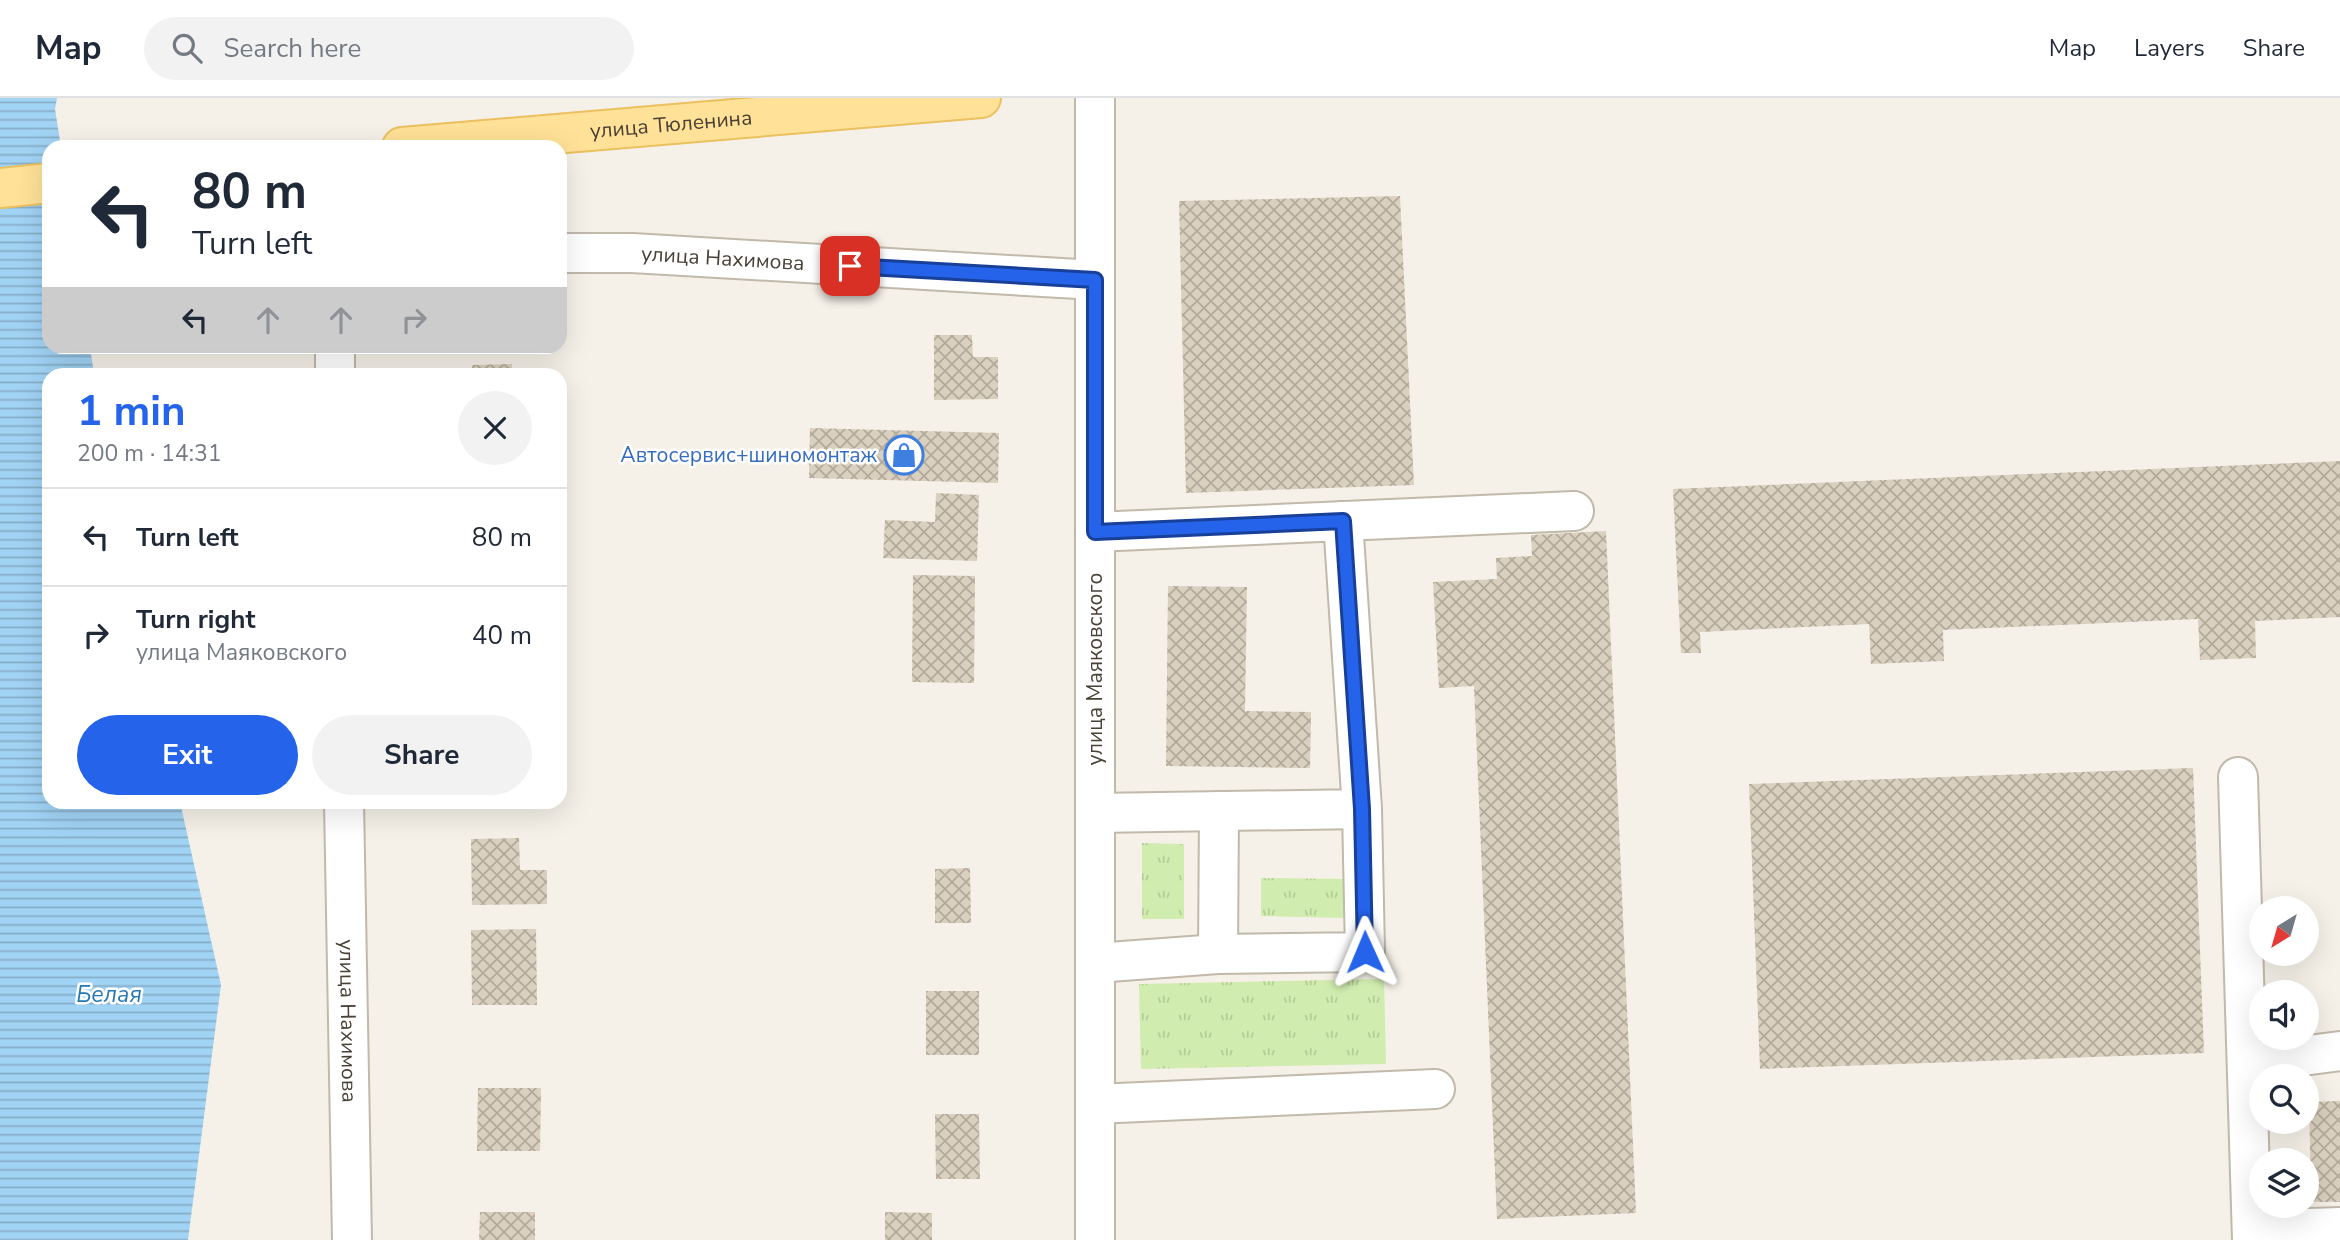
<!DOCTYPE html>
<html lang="en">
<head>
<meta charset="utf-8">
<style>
  :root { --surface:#fff; --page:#f2f2f3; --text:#1f2937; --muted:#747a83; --line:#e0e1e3; --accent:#2563eb }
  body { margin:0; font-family:"Nunito Sans",sans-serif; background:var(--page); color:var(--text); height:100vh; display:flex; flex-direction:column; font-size:26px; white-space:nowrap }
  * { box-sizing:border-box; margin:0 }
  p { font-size:23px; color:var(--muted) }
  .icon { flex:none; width:38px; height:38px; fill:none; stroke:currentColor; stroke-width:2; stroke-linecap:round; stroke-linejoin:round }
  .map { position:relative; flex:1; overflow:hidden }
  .side { position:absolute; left:42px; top:270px; width:525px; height:441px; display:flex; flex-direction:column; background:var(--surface); border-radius:21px; box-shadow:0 7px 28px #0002 }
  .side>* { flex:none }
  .banner { position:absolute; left:42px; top:42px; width:525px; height:214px; border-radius:21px; box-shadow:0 7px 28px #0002; background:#fff; color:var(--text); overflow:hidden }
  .needle { width:46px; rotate:217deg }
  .tools { position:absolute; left:2249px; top:798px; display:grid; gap:14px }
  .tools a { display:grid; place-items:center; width:70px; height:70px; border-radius:50%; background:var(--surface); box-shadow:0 7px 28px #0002; font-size:35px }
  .pin { position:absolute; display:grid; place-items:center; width:60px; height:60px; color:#fff; margin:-30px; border-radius:14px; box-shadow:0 4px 10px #0006 }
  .me { position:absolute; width:77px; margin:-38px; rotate:359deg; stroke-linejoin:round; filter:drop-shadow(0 0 5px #0008) }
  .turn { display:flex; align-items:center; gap:24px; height:147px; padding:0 35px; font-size:32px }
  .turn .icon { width:91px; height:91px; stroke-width:2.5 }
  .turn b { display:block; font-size:49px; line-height:60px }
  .lanes { display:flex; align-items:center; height:66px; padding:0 35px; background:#0003; justify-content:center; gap:35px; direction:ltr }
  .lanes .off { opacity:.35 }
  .round { display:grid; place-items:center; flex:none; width:74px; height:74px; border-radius:37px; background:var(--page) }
  .summary { display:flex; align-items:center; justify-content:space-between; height:119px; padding:0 35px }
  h1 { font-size:42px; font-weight:700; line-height:52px; color:var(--accent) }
  .primary-button { display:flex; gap:14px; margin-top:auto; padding:14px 35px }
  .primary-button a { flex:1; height:80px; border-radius:42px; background:var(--accent); color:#fff; font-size:28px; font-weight:700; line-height:80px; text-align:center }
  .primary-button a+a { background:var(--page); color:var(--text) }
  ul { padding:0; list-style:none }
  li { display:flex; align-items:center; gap:21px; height:98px; padding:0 35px; border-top:2px solid var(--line) }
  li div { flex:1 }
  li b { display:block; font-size:26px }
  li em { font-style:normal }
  header { display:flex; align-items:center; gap:42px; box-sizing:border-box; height:98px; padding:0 35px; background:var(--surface); border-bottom:2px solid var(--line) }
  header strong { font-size:33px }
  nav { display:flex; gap:38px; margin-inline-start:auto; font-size:24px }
  .search { width:490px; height:63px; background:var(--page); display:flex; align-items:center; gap:18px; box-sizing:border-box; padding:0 24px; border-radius:38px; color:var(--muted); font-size:26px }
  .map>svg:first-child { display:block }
</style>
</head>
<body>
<header>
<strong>Map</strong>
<div class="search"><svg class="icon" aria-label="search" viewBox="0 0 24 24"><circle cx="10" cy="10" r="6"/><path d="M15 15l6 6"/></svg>Search here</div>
<nav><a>Map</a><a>Layers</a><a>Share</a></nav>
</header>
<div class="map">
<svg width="2340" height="1142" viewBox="0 0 2340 1142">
  <defs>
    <pattern id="grass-tufts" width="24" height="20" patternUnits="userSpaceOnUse" patternTransform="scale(1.75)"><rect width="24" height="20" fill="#d0ecae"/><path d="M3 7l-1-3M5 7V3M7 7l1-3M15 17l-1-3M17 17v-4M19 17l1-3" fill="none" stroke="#b4cc96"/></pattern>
    <pattern id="water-rules" width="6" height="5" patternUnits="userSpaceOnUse" patternTransform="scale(1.75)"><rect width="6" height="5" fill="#a1d3f5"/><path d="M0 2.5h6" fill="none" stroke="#85adc7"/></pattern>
    <pattern id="building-cross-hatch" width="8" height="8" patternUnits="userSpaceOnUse" patternTransform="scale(1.75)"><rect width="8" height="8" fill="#dad0bf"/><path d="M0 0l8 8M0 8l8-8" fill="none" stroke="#b3aa9c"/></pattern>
  </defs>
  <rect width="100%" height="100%" fill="#f5f1e8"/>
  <g fill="url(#grass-tufts)">
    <polygon points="1142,745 1184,746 1184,821 1142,821"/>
    <polygon points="1261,780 1348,781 1347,820 1261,818"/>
    <polygon points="1384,881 1386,966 1141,971 1139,886"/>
  </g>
  <polygon fill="url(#water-rules)" points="0,0 57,0 55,11 61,49 49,49 49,248 90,249 94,276 49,276 49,704 180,704 221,887 188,1142 0,1142"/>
  <g fill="url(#building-cross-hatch)">
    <polygon points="1400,98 1414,387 1186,395 1179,103"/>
    <polygon points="934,237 972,237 973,259 998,259 998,301 934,302"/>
    <polygon points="512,266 512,276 473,276 472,267"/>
    <polygon points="810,330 999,335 998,385 809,380"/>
    <polygon points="2340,363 2340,519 2255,523 2256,560 2200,562 2198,521 1943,532 1944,563 1871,566 1869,526 1700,534 1701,555 1681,555 1673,391"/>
    <polygon points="936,395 979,397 977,463 883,460 885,422 935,424"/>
    <polygon points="1606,433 1636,1115 1497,1121 1474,588 1439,590 1433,484 1497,481 1496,460 1532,458 1531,437"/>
    <polygon points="913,477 975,478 974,585 912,584"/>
    <polygon points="1168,488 1247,489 1245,613 1311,614 1310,670 1166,668"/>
    <polygon points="2193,670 2204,955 1760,971 1749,686"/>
    <polygon points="519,740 520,772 547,772 547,806 472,807 471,741"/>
    <polygon points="970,770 971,825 935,825 935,771"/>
    <polygon points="536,831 537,907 472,907 471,832"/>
    <rect x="926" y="893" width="53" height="64"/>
    <polygon points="478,990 541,990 540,1053 477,1053"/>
    <polygon points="2340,1003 2340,1104 2311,1104 2309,1004"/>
    <polygon points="935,1016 979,1016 980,1081 936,1081"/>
    <polygon points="480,1114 535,1114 535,1142 479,1142"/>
    <polygon points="885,1114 932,1115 932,1142 885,1142"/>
  </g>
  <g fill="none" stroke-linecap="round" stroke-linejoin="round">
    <g stroke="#c1b9aa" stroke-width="42">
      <g id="minor">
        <path id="s1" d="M560,155h72l463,27"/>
        <polyline points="335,248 335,276"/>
        <polyline points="1095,434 1574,413"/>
        <polyline points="2238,679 2252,1142"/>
        <path id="s2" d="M344,704l8,438"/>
        <polyline points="1095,715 1362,711 1343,423"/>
        <polyline points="1218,856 1219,713"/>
        <polyline points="1095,865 1218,856 1365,854 1362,711"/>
        <polyline points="2247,965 2340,953"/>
        <polyline points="1095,1006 1435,991"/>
        <polyline points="2252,1132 2340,1129"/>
        <polyline points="1095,1142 1095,0"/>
      </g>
    </g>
    <g stroke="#ebc05f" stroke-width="42">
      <g id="major">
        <path id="s3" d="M402,49l579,-49"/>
        <polyline points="0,90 49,85"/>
      </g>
    </g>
    <use href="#minor" stroke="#fff" stroke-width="38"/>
    <use href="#major" stroke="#ffe197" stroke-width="38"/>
  </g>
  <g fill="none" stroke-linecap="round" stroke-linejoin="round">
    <g stroke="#184099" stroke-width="18">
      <polyline id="route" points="850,168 1095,182 1095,434 1343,423 1362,711 1365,854"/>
    </g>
    <use href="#route" stroke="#2563eb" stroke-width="12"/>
  </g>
  <defs>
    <g id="shop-ring" transform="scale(2.0125)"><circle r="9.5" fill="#fff" stroke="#3f7fe0" stroke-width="1.5"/><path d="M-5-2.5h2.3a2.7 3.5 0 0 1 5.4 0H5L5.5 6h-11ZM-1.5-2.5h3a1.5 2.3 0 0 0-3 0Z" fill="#3f7fe0"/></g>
  </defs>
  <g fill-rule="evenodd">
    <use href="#shop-ring" x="904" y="357"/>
  </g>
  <g text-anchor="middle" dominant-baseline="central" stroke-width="5" stroke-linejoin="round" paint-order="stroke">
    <g font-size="21" fill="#494136" stroke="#fff">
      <text stroke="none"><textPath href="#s3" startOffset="270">улица Тюленина</textPath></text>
      <text stroke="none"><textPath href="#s1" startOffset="163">улица Нахимова</textPath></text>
      <text transform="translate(1095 571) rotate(-90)">улица Маяковского</text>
      <text stroke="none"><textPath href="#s2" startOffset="219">улица Нахимова</textPath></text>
    </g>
    <g font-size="21" fill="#366cbe" stroke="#fff" text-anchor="end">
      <text x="877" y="357">Автосервис+шиномонтаж</text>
    </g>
    <g font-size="23" font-style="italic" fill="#2679b3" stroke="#fff">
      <text x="109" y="896">Белая</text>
    </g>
  </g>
</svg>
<div class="tools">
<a><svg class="needle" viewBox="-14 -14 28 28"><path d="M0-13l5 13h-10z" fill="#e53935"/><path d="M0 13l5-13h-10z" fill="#747a83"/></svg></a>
<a><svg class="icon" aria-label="sound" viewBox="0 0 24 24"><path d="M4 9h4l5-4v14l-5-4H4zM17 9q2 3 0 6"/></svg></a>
<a><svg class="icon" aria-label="search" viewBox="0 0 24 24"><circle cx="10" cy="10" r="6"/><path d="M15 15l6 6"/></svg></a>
<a><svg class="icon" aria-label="layers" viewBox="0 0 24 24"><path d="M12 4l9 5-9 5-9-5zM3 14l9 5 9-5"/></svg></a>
</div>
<div class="pin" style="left:850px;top:168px;background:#d93025"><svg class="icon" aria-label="arrive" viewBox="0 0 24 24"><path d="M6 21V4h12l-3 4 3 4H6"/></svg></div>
<svg class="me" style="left:1365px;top:854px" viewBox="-20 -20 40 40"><path d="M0-17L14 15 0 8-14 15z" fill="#2563eb" stroke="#fff" stroke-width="4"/></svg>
<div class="banner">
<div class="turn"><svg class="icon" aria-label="left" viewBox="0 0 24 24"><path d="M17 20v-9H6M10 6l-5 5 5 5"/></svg><div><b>80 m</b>Turn left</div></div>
<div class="lanes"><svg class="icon" aria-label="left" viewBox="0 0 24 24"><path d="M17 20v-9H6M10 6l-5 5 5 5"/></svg><svg class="icon off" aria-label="ahead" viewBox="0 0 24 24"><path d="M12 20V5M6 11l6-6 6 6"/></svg><svg class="icon off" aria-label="ahead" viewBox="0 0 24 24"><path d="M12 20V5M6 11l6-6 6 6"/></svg><svg class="icon off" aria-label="right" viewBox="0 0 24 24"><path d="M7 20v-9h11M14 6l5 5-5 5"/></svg></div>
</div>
<section class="side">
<div class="summary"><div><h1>1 min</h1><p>200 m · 14:31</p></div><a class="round"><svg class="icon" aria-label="close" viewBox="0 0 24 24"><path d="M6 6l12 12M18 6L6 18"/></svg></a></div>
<ul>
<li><svg class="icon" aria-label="left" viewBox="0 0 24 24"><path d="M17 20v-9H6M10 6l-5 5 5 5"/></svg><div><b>Turn left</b></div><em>80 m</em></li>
<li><svg class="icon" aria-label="right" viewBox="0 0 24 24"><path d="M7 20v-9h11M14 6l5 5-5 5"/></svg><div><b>Turn right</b><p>улица Маяковского</p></div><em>40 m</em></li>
</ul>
<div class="primary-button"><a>Exit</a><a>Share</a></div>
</section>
</div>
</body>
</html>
